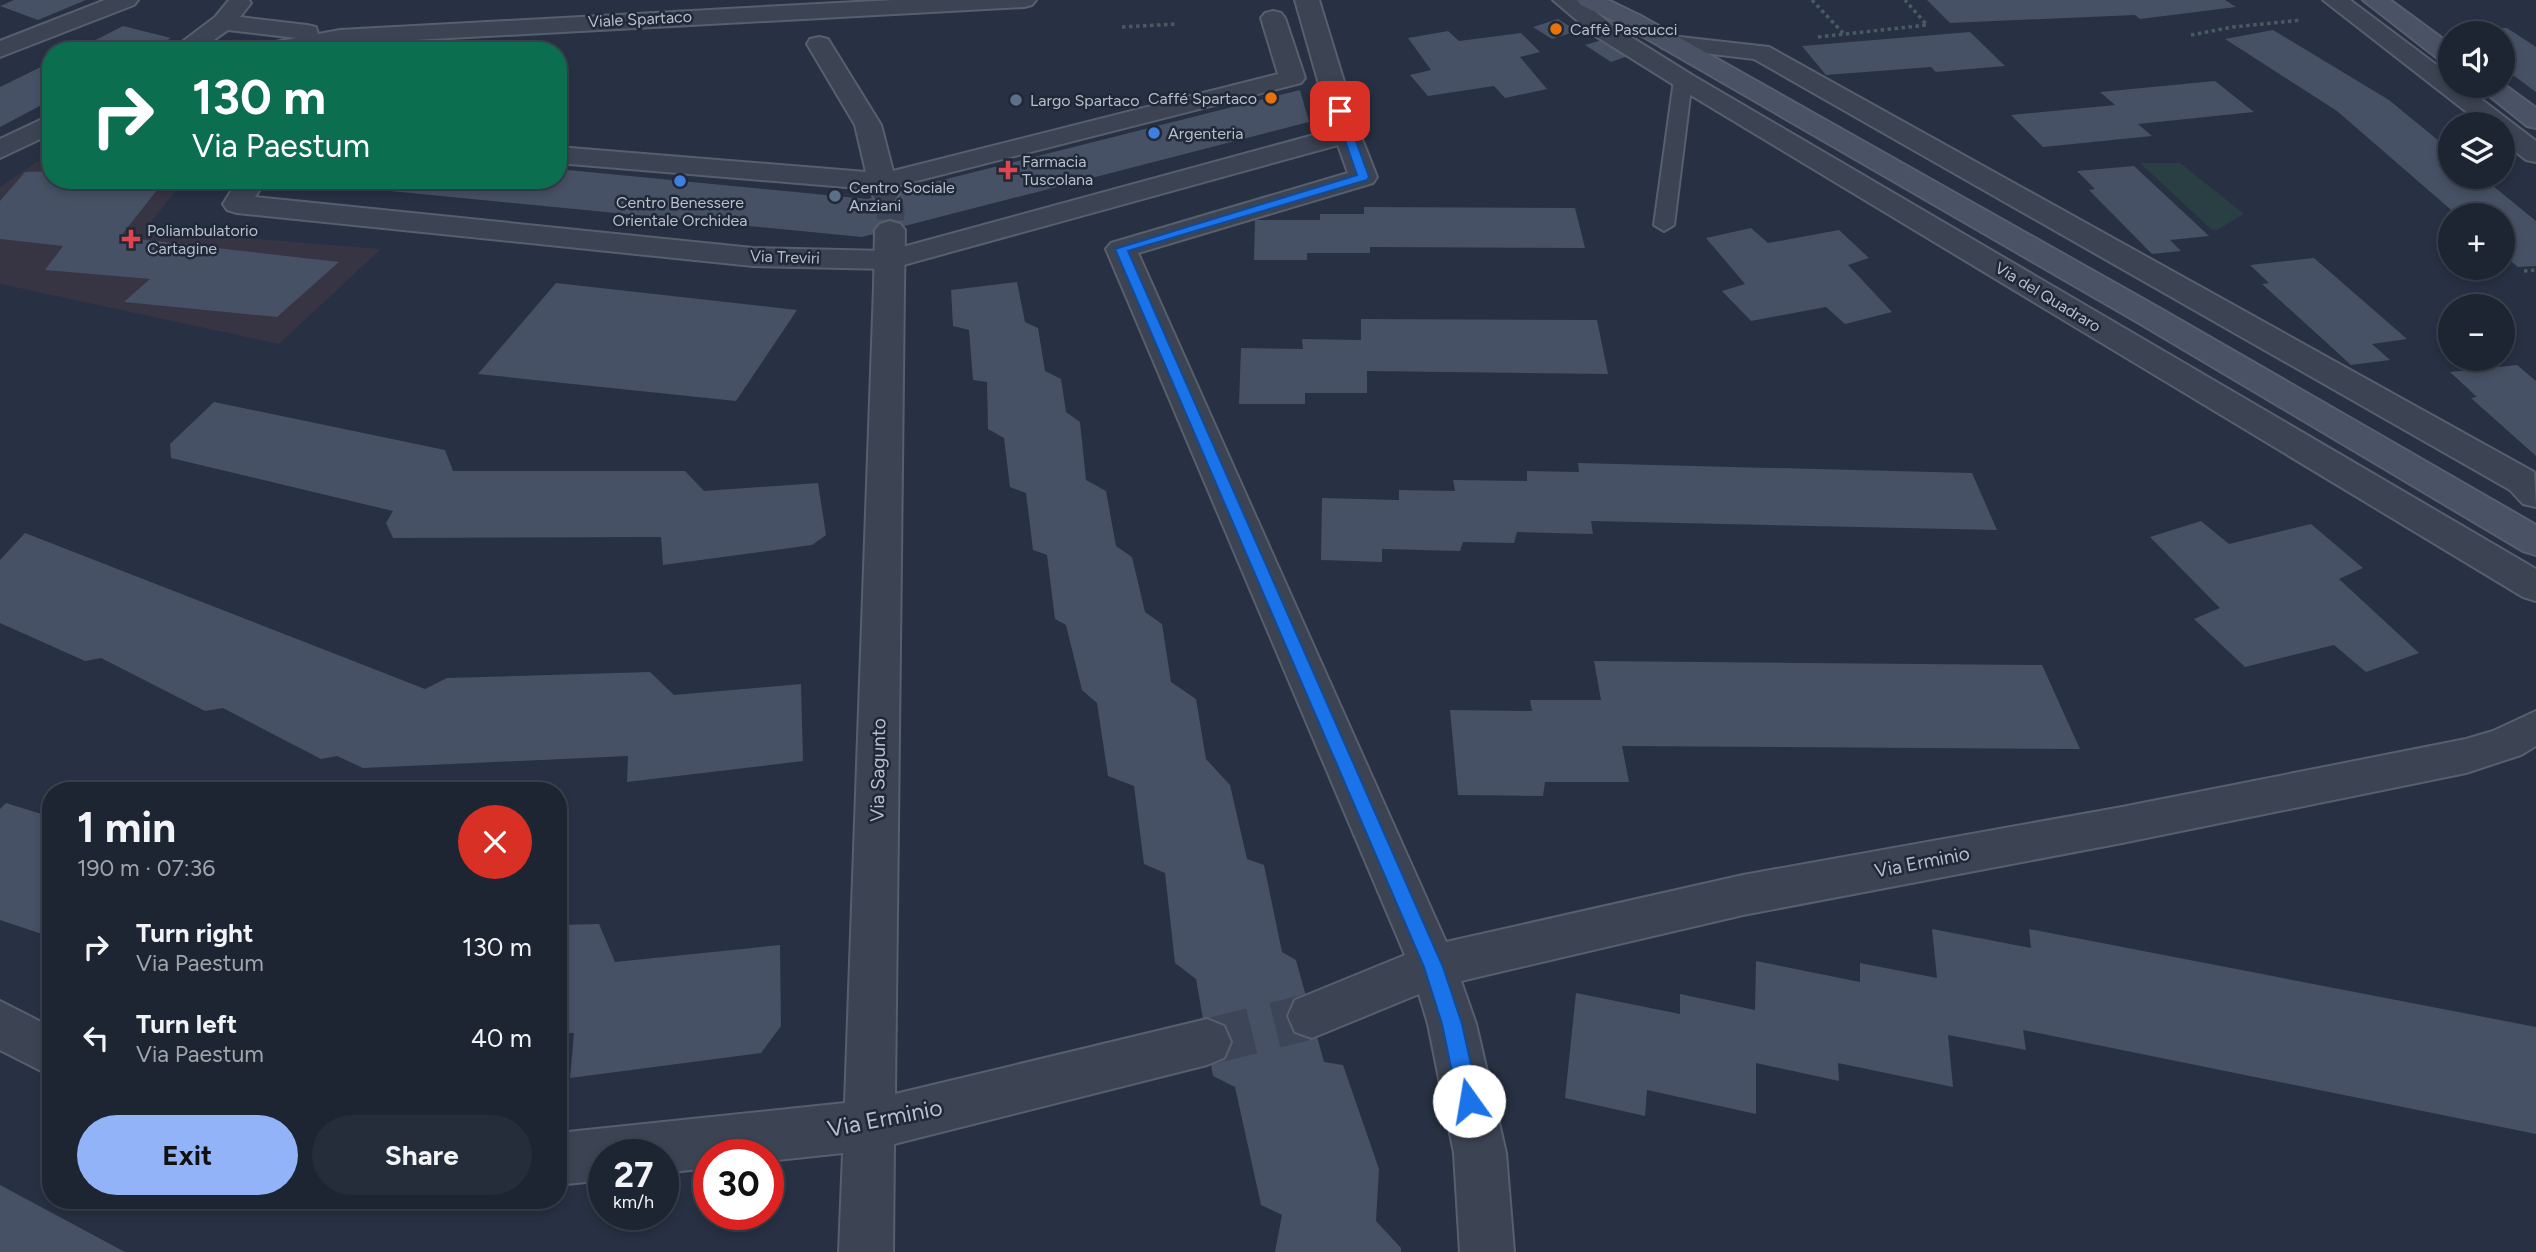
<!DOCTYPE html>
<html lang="en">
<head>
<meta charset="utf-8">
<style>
  :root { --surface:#1d2532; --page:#252d3a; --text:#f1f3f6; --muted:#a0a5ac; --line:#3b424d; --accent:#93b3f8 }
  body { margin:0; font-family:Figtree,sans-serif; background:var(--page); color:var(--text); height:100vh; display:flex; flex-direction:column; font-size:26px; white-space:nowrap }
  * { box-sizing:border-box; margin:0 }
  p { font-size:23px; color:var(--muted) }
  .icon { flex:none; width:38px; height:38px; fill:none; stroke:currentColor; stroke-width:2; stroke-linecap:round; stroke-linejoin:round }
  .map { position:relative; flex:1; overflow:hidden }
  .drawer { position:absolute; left:42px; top:782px; width:525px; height:427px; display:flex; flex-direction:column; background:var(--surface); border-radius:28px; box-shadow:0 4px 10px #0003,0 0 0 2px var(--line) }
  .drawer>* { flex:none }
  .banner { position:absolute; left:42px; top:42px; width:525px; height:147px; border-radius:28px; box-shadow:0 4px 10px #0003,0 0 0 2px var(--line); background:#0b6e4f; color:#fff; overflow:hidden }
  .buttons { position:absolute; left:2438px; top:21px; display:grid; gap:14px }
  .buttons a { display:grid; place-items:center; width:77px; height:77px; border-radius:50%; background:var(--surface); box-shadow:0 4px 10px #0003,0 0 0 2px var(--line); font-size:35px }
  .speed { position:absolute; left:588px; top:1139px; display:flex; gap:14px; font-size:35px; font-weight:700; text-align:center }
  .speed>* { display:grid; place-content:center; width:91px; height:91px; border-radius:50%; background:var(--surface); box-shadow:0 4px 10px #0003,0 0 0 2px var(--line); line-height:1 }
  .speed small { font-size:18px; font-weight:400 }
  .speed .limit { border:10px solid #d22; background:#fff; color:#111 }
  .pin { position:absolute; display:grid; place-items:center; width:60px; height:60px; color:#fff; margin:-30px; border-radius:14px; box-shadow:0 4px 10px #0006 }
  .me { position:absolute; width:77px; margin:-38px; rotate:347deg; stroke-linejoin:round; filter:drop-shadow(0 0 5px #0008) }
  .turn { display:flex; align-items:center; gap:24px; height:147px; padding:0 35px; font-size:32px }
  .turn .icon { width:91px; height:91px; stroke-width:2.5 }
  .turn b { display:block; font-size:49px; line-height:60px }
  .round { display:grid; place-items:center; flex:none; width:74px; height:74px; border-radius:37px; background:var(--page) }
  .head { display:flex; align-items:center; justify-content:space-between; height:119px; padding:0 35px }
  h1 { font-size:42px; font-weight:700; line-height:52px }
  .cta { display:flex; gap:14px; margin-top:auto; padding:14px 35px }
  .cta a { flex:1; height:80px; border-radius:42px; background:var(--accent); color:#111; font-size:28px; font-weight:700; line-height:80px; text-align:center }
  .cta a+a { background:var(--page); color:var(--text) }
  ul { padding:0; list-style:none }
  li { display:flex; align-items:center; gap:21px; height:91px; padding:0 35px }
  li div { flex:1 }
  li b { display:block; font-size:26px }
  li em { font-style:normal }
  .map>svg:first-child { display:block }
</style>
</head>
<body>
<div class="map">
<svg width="2536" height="1252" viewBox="0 0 2536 1252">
  <rect width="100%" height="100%" fill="#273143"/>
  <polygon fill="#373444" points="51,152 51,180 184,180 145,230 381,249 279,344 0,284 0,187"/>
  <polygon fill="#293f44" points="2140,163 2180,163 2244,214 2217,230 2211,229"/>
  <g fill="#465165">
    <polygon points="14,0 86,0 38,20 0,6"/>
    <polygon points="1927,0 2225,0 2236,7 2140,19 2135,15 1950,23"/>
    <polygon points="1558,19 1577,31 1552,39 1533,27"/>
    <polygon points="123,26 171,38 147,51 74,51"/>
    <polygon points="2507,28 2536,47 2536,92 2502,67 2502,33 2456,33 2451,29"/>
    <polygon points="2273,30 2389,100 2450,150 2450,177 2482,177 2536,221 2536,266 2518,267 2502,254 2502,215 2457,215 2337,111 2225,39"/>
    <polygon points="1448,31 1459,41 1521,33 1540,52 1520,57 1547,89 1505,98 1494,86 1428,96 1410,75 1431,70 1408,38"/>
    <polygon points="1970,32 2005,66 1936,72 1931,67 1826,75 1802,46"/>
    <polygon points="1602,40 1628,56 1611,62 1585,45"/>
    <polygon points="51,62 51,100 0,127 0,87"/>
    <polygon points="2215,81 2254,112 2138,124 2152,136 2043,147 2011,115 2115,105 2100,92"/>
    <polygon points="1300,90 1309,122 862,237 298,182 558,180 558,169 867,199"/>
    <polygon points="2134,166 2209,236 2170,240 2181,251 2152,254 2089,190 2095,189 2077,171"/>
    <polygon points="51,171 51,180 165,180 120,237 339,262 277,317 124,302 150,279 45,270 63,246 0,239 0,201 25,172"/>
    <polygon points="1364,207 1575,208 1585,248 1370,247 1370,253 1307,253 1307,260 1254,260 1255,220 1320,220 1320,214 1364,214"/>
    <polygon points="1751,228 1768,243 1839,230 1869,258 1848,265 1892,312 1845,324 1826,307 1751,321 1722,291 1745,284 1706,238"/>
    <polygon points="2314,258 2407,339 2372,344 2390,360 2351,365 2262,284 2269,283 2250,265"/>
    <polygon points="1017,282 1025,322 1038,328 1045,371 1061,379 1066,412 1080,422 1086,480 1106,491 1116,546 1132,557 1145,612 1162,624 1171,682 1196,699 1206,759 1230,785 1247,859 1264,865 1282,952 1296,960 1324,1062 1343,1065 1379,1169 1376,1221 1401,1248 1401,1252 1275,1252 1282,1215 1261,1205 1235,1087 1213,1076 1196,979 1175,963 1165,873 1144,864 1134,786 1108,776 1097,703 1082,690 1066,625 1055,619 1047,555 1033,550 1026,493 1010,487 1004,438 988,429 987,382 973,380 969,330 953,326 951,290"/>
    <polygon points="556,283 797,310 736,401 478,374"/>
    <polygon points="1361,319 1597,320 1608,374 1367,371 1367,393 1305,393 1305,404 1239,404 1241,348 1303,349 1302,339 1361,340"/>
    <polygon points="2517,365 2536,381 2536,456 2471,398 2477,397 2450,372"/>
    <polygon points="214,402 445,450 453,471 685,471 704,491 818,483 826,535 812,545 663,565 661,537 393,538 386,523 393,511 171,458 170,444"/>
    <polygon points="1578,463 1972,473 1997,530 1591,521 1593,534 1517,532 1514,543 1463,542 1460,551 1382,549 1382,562 1321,560 1322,498 1399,500 1399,490 1455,491 1453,480 1527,481 1527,471 1579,472"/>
    <polygon points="2201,521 2229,544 2311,524 2363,568 2339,579 2419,653 2366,672 2334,645 2245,667 2194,619 2220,608 2150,537"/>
    <polygon points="25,533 425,689 447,678 650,672 674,695 801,684 803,761 627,782 628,756 363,768 337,756 321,759 223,708 205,711 101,658 85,661 0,623 0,560"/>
    <polygon points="1594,661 2042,665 2080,749 1622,746 1629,782 1545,782 1543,796 1458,795 1450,710 1532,711 1530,700 1601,700"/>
    <polygon points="6,803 51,817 51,937 0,920 0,809"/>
    <polygon points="599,924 615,962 780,945 781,1026 761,1053 570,1078 574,1033 558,1033 558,925"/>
    <polygon points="1932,929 2031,948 2029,929 2536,1027 2536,1134 2023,1030 2026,1050 1948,1035 1953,1087 1838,1063 1839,1081 1756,1063 1756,1114 1647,1090 1645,1116 1565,1098 1576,993 1680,1014 1680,994 1755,1010 1756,961 1860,982 1860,963 1937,978"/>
    <polygon points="0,1185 125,1252 0,1252"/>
  </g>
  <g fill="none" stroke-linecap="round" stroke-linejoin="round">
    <polyline stroke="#3d4658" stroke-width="27" stroke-dasharray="27 13" stroke-linecap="butt" points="885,194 891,210 890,230"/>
    <polyline stroke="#3d4658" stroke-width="46" stroke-dasharray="46 24" stroke-linecap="butt" points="1207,1042 1312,1016"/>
    <g stroke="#575f6d" stroke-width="4">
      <polygon id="service" points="1683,75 1692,80 1674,225 1664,231 1654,225 1674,80"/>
    </g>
    <g stroke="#575f6d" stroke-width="4">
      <g id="pedestrian">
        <polygon points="1273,11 1281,13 1285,18 1305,78 1301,83 897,186 899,194 895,200 885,202 875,200 870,189 558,163 558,147 866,172 855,125 807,44 810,39 819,37 828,39 881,125 893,171 1278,74 1261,18 1265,13"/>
        <polygon points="890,221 900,224 905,230 904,287 900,293 889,296 878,293 874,287 875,230 880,224"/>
      </g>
    </g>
    <g stroke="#575f6d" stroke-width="4">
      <g id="minor">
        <polygon points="105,0 138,0 134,5 0,57 0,41"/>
        <polygon points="229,0 249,0 251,3 240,17 307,25 316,27 318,34 340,30 893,0 1036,0 1032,5 1024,7 340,44 306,51 253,51 256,46 296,38 228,30 198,51 170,51 215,17"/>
        <polygon points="1295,0 1319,0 1360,134 1377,177 1373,183 1138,253 1446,942 1743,875 2122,807 2466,739 2493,731 2536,711 2536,746 2521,755 2466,773 2122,843 1743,915 1461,981 1476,1024 1506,1153 1514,1252 1460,1252 1454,1153 1428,1024 1419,994 1312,1038 1295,1032 1288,1016 1295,1000 1405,955 1106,249 1111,243 1348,173 1338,145 889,269 753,266 237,213 227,210 223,204 238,180 266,180 255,197 753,248 888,251 1332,130"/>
        <polygon points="1553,0 1580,0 1612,25 1692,75 2536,569 2536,601 2523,597 1674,85 1594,35"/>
        <polygon points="2323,0 2350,0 2450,75 2450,86 2464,86 2536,141 2536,162 2526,160 2502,141 2502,124 2482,124"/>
        <polygon points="1671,36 1769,47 2534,472 2536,507 2523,504 2510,490 1754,59 1662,48 1659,43 1662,38"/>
        <polygon points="51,115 51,134 0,158 0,139"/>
        <polygon points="889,278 900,281 904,287 895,1094 1207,1019 1224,1026 1231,1042 1224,1058 1207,1065 894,1144 893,1252 839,1252 843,1153 768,1161 768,1155 709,1155 709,1168 663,1173 663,1155 604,1155 604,1180 558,1185 558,1133 845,1103 874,287 878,281"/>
        <polygon points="0,1001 51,1027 51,1076 0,1050"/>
      </g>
    </g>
    <g stroke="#575f6d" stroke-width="4">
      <g id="secondary">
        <polygon points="1577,0 1608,0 1641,16 2161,309 2536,525 2536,555 2523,551 2139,323 1625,26 1581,5"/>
        <polygon points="2363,0 2390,0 2450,44 2450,63 2441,61"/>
        <polygon points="2502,83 2536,108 2536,128 2527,126 2477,86 2502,86"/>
      </g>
    </g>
    <g stroke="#485c60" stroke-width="3.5" stroke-dasharray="3.5 3.5" stroke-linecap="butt">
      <polyline points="1812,0 1843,33"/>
      <polyline points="1122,27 1177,24"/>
      <polyline points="2191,35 2233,27 2302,20"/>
      <polyline points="1818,37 1927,25 1905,0"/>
      <polyline points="2524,271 2536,270"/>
    </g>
    <use href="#service" fill="#3c4453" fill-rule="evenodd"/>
    <use href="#pedestrian" fill="#3c4453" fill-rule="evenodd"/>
    <use href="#minor" fill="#3c4453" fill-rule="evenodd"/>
    <use href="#secondary" fill="#4a5266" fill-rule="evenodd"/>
  </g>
  <polygon fill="#1a73e8" stroke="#114b97" stroke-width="2" points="1336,108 1345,111 1369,177 1367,180 1128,251 1443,967 1462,1024 1479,1101 1476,1108 1469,1111 1461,1108 1458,1101 1442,1024 1424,967 1115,249 1357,175 1335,111"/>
  <g fill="#e8710a" stroke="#202938" stroke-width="2.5">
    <circle cx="1556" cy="29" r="7"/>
    <circle cx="1271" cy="98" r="7"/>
  </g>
  <g fill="#5c6f8a" stroke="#202938" stroke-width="2.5">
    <circle cx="1016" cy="100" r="7"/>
    <circle cx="835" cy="196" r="7"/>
  </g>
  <g fill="#3f7fe0" stroke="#202938" stroke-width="2.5">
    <circle cx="1154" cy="133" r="7"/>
    <circle cx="680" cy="181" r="7"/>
  </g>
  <g fill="#e0444e" stroke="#202938" stroke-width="2.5">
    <path d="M1004.5 159.5h7v7h7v7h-7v7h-7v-7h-7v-7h7z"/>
    <path d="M127.5 228.5h7v7h7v7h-7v7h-7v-7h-7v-7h7z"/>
  </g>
  <g text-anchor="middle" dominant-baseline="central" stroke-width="5" stroke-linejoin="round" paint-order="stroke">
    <g font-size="16" fill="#b9bfcc" stroke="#202938">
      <text transform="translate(640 19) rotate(-3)">Viale Spartaco</text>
      <text transform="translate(785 257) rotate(2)">Via Treviri</text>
      <text transform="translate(2048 297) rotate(31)">Via del Quadraro</text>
    </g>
    <g font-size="16" fill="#b9bfcc" stroke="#202938" text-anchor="start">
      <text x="1570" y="29">Caffè Pascucci</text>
      <text x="1257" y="98" text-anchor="end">Caffé Spartaco</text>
      <text x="1030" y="100">Largo Spartaco</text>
      <text x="1168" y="133">Argenteria</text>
      <text x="1022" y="161">Farmacia<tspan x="1022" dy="18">Tuscolana</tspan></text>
      <text x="849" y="187">Centro Sociale<tspan x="849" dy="18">Anziani</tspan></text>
      <text x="680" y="202" text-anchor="middle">Centro Benessere<tspan x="680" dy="18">Orientale Orchidea</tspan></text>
      <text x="147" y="230">Poliambulatorio<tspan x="147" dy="18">Cartagine</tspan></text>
    </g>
    <g font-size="19" fill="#b9bfcc" stroke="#202938">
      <text transform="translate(878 770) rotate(-89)">Via Sagunto</text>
      <text transform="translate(1922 862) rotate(-11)">Via Erminio</text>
    </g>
    <g font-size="23" fill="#b9bfcc" stroke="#202938">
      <text transform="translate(885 1118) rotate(-11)">Via Erminio</text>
    </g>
  </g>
</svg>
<div class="buttons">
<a><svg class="icon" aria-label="sound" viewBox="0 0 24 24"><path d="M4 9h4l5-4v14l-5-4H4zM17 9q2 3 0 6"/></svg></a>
<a><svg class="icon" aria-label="layers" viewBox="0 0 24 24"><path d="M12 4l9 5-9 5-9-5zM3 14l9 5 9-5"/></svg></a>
<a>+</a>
<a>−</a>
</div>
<div class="speed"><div>27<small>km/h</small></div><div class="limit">30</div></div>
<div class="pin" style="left:1340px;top:111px;background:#d93025"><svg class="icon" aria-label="arrive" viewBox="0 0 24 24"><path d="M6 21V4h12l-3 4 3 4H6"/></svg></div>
<svg class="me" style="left:1469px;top:1101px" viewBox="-20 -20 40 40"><circle r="19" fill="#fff"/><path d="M0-13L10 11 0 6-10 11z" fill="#1a73e8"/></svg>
<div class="banner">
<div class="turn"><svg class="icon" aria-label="right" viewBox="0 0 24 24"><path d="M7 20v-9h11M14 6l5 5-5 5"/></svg><div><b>130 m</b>Via Paestum</div></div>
</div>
<section class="drawer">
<div class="head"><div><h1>1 min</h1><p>190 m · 07:36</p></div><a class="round" style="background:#d93025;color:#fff"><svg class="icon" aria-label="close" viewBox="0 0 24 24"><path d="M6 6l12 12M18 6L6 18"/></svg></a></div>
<ul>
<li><svg class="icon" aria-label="right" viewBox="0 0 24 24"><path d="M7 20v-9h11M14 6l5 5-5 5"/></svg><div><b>Turn right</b><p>Via Paestum</p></div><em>130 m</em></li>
<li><svg class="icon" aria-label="left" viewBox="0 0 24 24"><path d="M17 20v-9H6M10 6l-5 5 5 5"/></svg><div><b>Turn left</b><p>Via Paestum</p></div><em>40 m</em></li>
</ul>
<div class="cta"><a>Exit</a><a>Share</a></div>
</section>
</div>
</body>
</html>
